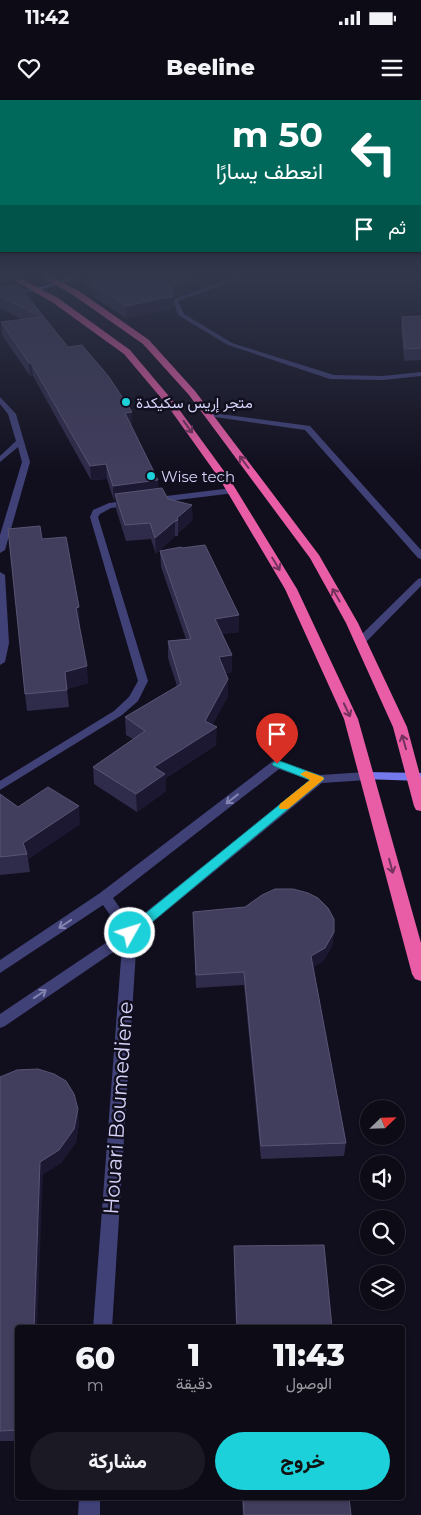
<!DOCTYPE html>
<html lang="ar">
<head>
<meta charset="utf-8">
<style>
  :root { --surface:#0d0b16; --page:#1b1923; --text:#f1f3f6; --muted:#9a9ba1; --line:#2d2b35; --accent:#1dd1da }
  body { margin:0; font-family:Montserrat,Vazirmatn,sans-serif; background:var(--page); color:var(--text); direction:rtl; height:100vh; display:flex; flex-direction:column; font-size:19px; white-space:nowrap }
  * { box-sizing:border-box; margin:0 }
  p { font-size:16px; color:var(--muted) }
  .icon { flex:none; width:28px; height:28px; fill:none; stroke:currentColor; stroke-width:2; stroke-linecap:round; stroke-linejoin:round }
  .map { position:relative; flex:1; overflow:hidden; direction:ltr }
  .side { position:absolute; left:15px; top:1225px; width:390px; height:175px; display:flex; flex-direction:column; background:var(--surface); border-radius:5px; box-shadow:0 1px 4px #0004,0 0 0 1px var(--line); direction:rtl }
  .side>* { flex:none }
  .banner { position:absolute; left:0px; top:0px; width:421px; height:152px; box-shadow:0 1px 4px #0004,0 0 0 1px var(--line); direction:rtl; background:#00695c; color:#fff; overflow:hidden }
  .needle { width:32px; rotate:67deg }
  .fabs { position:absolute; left:360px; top:1000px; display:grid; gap:10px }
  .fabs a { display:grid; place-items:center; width:45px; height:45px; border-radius:50%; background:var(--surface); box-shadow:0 1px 4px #0004,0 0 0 1px var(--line); font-size:25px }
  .pin { position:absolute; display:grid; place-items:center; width:42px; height:42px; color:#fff; margin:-51px -21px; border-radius:50% 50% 50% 0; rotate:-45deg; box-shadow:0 0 5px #0007 }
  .pin .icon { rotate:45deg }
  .me { position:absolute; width:55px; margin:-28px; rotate:51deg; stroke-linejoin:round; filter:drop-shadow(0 0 4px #0008) }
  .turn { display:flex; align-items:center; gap:18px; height:105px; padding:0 15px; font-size:22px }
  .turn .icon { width:65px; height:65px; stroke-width:2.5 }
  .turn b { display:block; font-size:35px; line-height:42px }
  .then { display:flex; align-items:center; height:48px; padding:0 15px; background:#0003; gap:10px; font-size:19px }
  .eta { display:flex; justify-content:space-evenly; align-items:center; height:85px; text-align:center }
  .eta b { font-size:30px; font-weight:800; line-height:35px }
  .button { display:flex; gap:10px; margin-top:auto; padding:10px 15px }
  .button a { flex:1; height:58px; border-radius:30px; background:var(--accent); color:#111; font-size:20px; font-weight:800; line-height:58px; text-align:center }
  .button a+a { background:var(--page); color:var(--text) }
  .status { display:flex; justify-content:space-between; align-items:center; height:35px; padding:0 25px; background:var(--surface); direction:ltr }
  .status svg { height:14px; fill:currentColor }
  header { display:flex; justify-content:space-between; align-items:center; height:65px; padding:0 15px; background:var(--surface); font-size:22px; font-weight:800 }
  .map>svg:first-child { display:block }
</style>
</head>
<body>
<div class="status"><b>11:42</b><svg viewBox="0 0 49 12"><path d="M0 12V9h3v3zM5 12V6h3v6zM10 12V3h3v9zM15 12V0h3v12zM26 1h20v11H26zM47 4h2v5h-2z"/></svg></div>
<header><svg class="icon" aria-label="menu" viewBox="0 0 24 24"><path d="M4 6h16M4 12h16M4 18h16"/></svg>Beeline<svg class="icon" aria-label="heart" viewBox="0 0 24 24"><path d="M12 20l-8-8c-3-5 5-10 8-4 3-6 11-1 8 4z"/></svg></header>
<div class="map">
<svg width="421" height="1415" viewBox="0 0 421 1415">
  <rect width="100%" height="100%" fill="#110f1e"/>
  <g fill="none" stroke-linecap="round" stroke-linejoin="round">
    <g fill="#404177" fill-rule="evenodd">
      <polygon points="205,312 310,326 421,450 421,459 418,458 305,330 208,316 204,314"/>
      <polygon points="421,478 421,486 364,544 356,544 355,542 356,540 418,479"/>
    </g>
    <g fill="#404177" fill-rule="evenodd">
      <polygon points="245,174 254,174 178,201 184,214 232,243 334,275 383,276 421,272 421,276 383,280 330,279 228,245 178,215 173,199"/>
      <polygon points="37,187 39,190 0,199 0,195"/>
      <polygon points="0,297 16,314 30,362 5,450 0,453 0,435 22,362 18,347 0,362 0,356 16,341 8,314 0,304"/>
      <polygon points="232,388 235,389 235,393 111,408 100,414 98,417 148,581 138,601 122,615 0,690 0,681 114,611 129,597 138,581 90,417 93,410 109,403"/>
      <polygon points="0,472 5,475 9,543 5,562 0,565"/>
      <path d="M277,660l43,15 47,-3 6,4 -6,4 -45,3 -185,152 -25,393h-19l29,-382 -117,80 -5,2v-14l122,-82 -19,-27 -103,68v-13l100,-67 173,-132zM279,669l31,11 -179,144 -18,-26z"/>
      <polygon points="79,1398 100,1398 100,1415 78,1415"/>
    </g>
    <g fill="#7679ed" fill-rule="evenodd">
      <polygon points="82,174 92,174 39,190 34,189"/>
      <polygon points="367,672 421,673 421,681 363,679 361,676"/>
    </g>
    <g fill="#e95da7" fill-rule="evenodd">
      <polygon points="3,174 11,174 58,198 130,250 173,301 229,378 297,489 358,619 421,843 421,881 415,879 412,874 344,619 285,489 219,378 167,305 124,254 52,202"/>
      <polygon points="37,174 45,174 79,191 149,240 195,291 319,455 358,523 407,627 421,679 421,711 416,710 414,706 393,627 346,523 310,458 189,295 143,244 73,195"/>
    </g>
  </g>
  <g fill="#2f2b4a">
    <polygon points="0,174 11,174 14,185 132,326 131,326 159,389 168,399 193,420 178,433 178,436 175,436 156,454 151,439 126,441 116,409 116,400 114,401 107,379 91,380 33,276 30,276 2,235 1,222 23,220 0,208"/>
    <polygon points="81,174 195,177 195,189 174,197 174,208 126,218 97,199 81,179"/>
    <polygon points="421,216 421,260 404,261 401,228 402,217"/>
    <polygon points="42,439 80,523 79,524 88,583 67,589 69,607 27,611 25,594"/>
    <polygon points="160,451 239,532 222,534 232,572 226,573 228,596 212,625 216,645 166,678 166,691 137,712 94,684 93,667 133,639 126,635 125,617 177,586 168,558 168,541 186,539 161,467"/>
    <polygon points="0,694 18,707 80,724 28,759 30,772 0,775"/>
    <polygon points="194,825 334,832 332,846 323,861 313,867 346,1043 344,1056 261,1059 244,885 196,888"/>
    <polygon points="0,977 79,1022 76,1042 61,1063 43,1074 18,1228 18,1341 0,1341"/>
    <polygon points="234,1146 332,1228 236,1228 234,1164"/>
    <polygon points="242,1398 349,1398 351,1415 243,1415"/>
  </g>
  <g fill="#1c1831">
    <polygon points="7,174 11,174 12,179 13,178 14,190 0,193 0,181"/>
    <polygon points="195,177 195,189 174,197 174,208 126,218 126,206 171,186"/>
    <polygon points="29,263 31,263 33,276 30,276"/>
    <polygon points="132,312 132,326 126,326 125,313"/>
    <polygon points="106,364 107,379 91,380 90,366"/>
    <polygon points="158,380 159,395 115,394 116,400 114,401 113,386"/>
    <polygon points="192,405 193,420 178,433 178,420 177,418"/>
    <polygon points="175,421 175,436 156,454 155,438"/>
    <polygon points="79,507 80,523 78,524 76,508"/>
    <polygon points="239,515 239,532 215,535 215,519"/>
    <polygon points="232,555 232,572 219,574 219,557"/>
    <polygon points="87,566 88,583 67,589 65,572"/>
    <polygon points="228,579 228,596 208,633 217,627 216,645 166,678 166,691 137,712 136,694 154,667 205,621"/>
    <polygon points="79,706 80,724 28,759 27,754 23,743"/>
    <polygon points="334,832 332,846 323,861 309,870 311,856"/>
    <polygon points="78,1009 79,1022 76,1042 61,1063 43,1074 37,1228 34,1228 40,1062"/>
  </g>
  <g fill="#413d5d" stroke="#585475">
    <polygon points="0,174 10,174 13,178 0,181"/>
    <polygon points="86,174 186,174 195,177 171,186 174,196 126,206 96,187"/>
    <polygon points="18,185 68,247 82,245 109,277 132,312 125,313 158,380 113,386 106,364 90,366 31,263 29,263 1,222 41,217 0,196 0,188"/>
    <polygon points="421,216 421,248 405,249 402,217"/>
    <polygon points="162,388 168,399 192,405 177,418 178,420 175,421 155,438 150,423 125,425 115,394"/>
    <polygon points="40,426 42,439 66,437 79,507 76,508 87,566 65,572 67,590 25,594 8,429"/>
    <polygon points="205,445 239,515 215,519 232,555 219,557 228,579 205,621 217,627 154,667 165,674 136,694 93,667 145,631 125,617 181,584 168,541 191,539 160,451 181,447 182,448"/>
    <polygon points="48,687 79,706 23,743 27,754 0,757 0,694 18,707"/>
    <polygon points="275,789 293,789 308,793 318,798 328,808 334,819 334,832 325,848 311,856 346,1043 261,1046 244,872 196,875 193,812 245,807 262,795"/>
    <polygon points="38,969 54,974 66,981 74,994 78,1009 74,1029 59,1050 40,1062 34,1228 18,1228 18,1330 0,1331 0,977 17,970"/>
    <polygon points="324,1145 332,1228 237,1228 234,1146"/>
    <polygon points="243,1398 349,1398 351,1415 244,1415"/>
  </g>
  <defs><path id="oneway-shaft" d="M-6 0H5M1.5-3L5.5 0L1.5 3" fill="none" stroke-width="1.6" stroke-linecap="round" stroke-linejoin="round" transform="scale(1.25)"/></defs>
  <g stroke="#72325c">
    <use href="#oneway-shaft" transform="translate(188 327) rotate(54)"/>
    <use href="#oneway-shaft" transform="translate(244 362) rotate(-127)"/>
    <use href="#oneway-shaft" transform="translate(276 464) rotate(59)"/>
    <use href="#oneway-shaft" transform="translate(336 495) rotate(-120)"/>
    <use href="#oneway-shaft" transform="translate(347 610) rotate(65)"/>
    <use href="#oneway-shaft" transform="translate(404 642) rotate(-106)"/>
    <use href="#oneway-shaft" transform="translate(391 766) rotate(75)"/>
  </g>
  <g stroke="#8383b2">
    <use href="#oneway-shaft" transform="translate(232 699) rotate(142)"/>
    <use href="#oneway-shaft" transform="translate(65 824) rotate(146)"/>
    <use href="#oneway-shaft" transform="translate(40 894) rotate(-34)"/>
  </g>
  <linearGradient id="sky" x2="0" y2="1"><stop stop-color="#090810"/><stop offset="0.47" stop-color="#32374c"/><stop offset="1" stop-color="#32374c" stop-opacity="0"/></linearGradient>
  <rect width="421" height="372" fill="url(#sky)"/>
  <polygon fill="#1dd1da" stroke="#13888e" points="277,660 323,677 324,679 134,837 125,837 123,833 125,830 310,680 274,666 272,664"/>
  <polygon fill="#f59e0b" points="306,671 323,677 324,679 288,709 280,709 279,707 280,704 310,680 300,674"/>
  <g fill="#1dd1da" stroke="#110f1e" stroke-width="2">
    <circle cx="126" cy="302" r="5"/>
    <circle cx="151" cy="376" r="5"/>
  </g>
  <g text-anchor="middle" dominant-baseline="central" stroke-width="5" stroke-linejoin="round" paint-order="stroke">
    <g font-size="15" fill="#d5d3f9" stroke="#110f1e" text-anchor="start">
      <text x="136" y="302">متجر إريس سكيكدة</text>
      <text x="161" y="376">Wise tech</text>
    </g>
    <g font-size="21" fill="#d5d3f9" stroke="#110f1e">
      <text transform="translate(118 1008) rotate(-86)">Houari Boumediene</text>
    </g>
  </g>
</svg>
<div class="fabs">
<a><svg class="needle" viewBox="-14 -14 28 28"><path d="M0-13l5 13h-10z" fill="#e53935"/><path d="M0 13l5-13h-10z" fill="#9a9ba1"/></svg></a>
<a><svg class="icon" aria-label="sound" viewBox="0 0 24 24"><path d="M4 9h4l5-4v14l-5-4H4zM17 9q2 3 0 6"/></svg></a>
<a><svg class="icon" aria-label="search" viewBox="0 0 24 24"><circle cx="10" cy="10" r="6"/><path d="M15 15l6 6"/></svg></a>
<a><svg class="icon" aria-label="layers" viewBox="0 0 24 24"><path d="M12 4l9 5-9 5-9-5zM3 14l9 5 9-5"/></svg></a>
</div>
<div class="pin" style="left:277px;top:664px;background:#d93025"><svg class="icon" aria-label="arrive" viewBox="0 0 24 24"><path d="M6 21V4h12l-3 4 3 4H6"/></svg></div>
<svg class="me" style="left:130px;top:833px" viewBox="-20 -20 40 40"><circle r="17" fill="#1dd1da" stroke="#fff" stroke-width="3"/><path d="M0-11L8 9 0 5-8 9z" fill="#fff"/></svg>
<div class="banner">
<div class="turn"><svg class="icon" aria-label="left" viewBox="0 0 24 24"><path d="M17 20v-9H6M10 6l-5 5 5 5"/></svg><div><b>50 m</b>انعطف يسارًا</div></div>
<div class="then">ثم<svg class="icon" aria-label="arrive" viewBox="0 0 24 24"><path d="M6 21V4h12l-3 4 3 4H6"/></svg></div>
</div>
<section class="side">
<div class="eta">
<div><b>11:43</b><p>الوصول</p></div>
<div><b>1</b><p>دقيقة</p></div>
<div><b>60</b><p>m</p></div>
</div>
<div class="button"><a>خروج</a><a>مشاركة</a></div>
</section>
</div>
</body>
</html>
